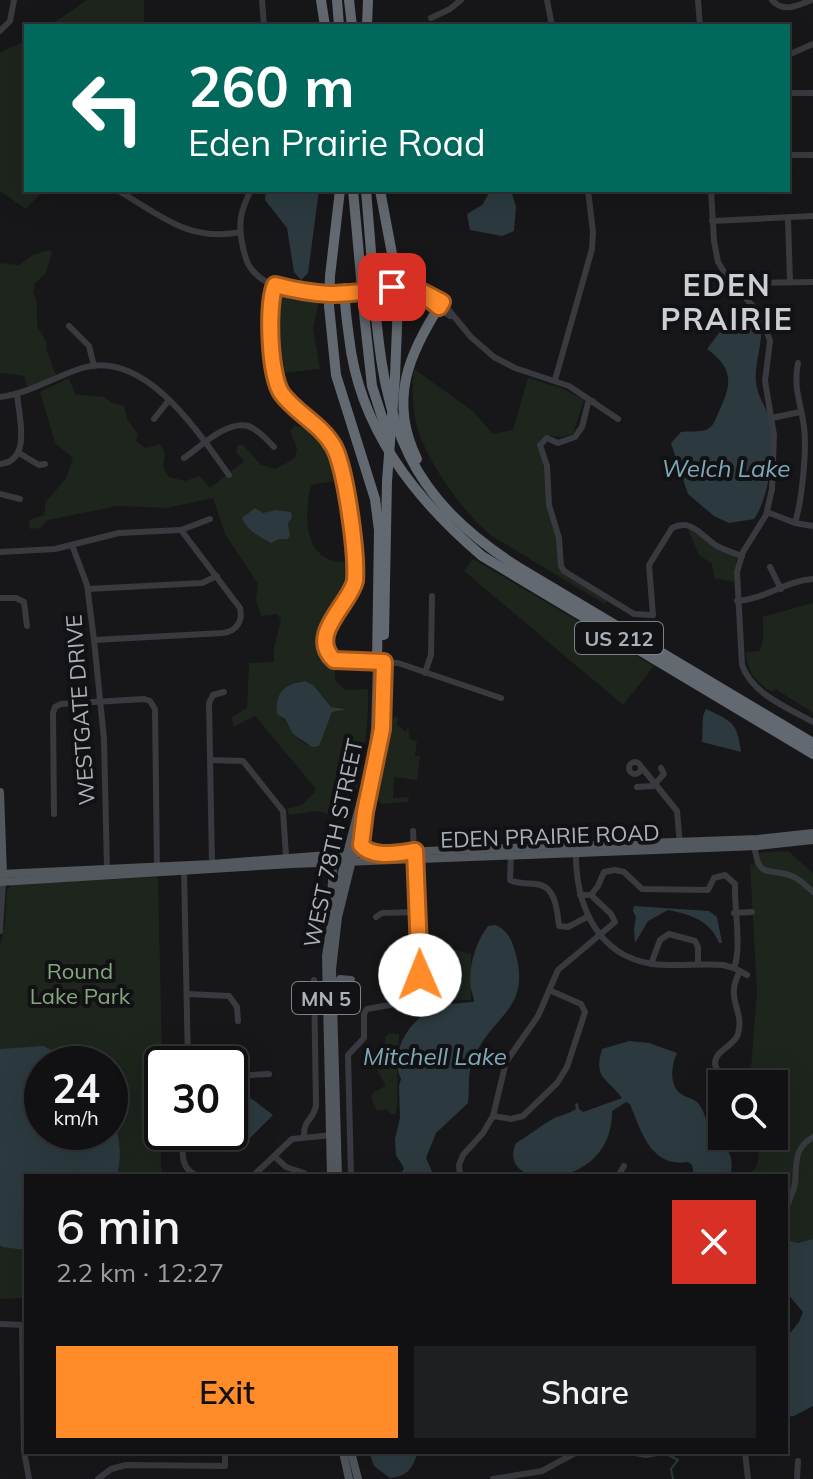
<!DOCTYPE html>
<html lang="en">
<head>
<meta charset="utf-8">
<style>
  :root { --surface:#111113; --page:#1e1f21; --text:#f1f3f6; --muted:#9c9da0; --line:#303133; --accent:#ff8b29 }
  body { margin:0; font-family:Mulish,sans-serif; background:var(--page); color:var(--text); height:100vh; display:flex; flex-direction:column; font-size:30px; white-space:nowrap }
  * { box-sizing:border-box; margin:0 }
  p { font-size:26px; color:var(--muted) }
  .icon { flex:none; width:44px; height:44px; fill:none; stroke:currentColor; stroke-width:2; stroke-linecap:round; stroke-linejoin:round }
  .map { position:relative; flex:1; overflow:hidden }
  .panel { position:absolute; left:24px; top:1174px; width:764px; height:280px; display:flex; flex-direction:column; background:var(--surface); border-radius:0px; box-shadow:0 8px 32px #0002,0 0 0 2px var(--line) }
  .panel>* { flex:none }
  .hud { position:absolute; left:24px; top:24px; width:766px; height:168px; border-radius:0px; box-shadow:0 8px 32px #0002,0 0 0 2px var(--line); background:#00695c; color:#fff; overflow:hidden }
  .fabs { position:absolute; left:708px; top:1070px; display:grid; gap:16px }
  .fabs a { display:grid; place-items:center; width:80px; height:80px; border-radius:0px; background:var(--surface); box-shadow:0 8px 32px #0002,0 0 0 2px var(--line); font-size:40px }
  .speed { position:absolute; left:24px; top:1046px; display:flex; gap:16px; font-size:40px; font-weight:700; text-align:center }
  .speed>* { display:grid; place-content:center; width:104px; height:104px; border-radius:50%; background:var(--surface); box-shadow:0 8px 32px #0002,0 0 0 2px var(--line); line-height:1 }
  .speed small { font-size:20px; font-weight:400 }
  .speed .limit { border:4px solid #111; border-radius:12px; background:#fff; color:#111 }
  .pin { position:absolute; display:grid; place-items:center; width:68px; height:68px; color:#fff; margin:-34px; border-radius:16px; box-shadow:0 4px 12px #0006 }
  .me { position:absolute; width:88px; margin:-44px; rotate:359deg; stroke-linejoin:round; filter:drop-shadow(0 0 6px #0008) }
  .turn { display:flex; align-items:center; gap:28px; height:168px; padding:0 32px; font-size:36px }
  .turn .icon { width:104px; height:104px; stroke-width:2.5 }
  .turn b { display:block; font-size:56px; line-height:68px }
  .round { display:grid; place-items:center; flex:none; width:84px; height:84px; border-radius:0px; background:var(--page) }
  .headline { display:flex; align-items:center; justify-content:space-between; height:136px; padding:0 32px }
  h1 { font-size:48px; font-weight:600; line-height:60px }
  .cta { display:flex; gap:16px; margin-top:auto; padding:16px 32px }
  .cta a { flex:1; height:92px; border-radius:0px; background:var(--accent); color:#111; font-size:32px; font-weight:600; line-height:92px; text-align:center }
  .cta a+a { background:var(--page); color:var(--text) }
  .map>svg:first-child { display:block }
</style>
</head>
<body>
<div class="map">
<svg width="813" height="1479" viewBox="0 0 813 1479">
  <rect width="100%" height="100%" fill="#171719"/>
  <g fill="#1d251d" fill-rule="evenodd">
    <polygon points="87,0 144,0 144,26 49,26"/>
    <polygon points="26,41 26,190 44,190 26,209 0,191 0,52"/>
    <polygon points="48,250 52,252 46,273 35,283 33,292 37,303 37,326 47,343 46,349 56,375 28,388 24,376 0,373 0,263 19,265 33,255"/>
    <polygon points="280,296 319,301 313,329 320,369 282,373 278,314"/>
    <path d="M414,369l60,43 19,22 20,-4 15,-52 33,10 23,12 -11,34 -12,3 -13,-2 -9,8 25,131 43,26 -2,4 -113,-68c-28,-22 -71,-81 -77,-118 -3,-16 -3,-33 -1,-49z"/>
    <path d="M69,378l6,16 29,3 8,6 12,2 3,14 11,15 -2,7 10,7 14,-4 5,9 -2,14 6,10 16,4 15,-5 10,12 34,-27 -8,-9 2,-7h5l18,20 15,4 19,-11 2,-10 -7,-17 4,-5c27,1 41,31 47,54l-30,5c-8,34 -7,81 40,77 1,9 2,18 -1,26 -11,25 -28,25 -26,58 0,10 1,16 11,19v15l10,10 23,-1c1,33 -5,105 -25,130l-25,-8 -29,4 -2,-6 15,-4 12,-12 1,-5 -60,-72 -22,11 -1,-10 15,-9 2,-45 25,-1v-14l7,-28 -4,-6 -16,2 -5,-16 2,-16 -33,-50 -12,-36 -46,10 -50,-2 -69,14 -8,8 -10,1 -1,-9 15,-5 2,-13 20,-24 7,-20 -18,-15 -15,-51zM299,681l10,1 22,25h14l-13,5 -14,34c-21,2 -27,-22 -41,-33 -1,-20 2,-24 22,-32z"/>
    <polygon points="691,528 713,546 737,557 734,582 714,578 712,564 699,555 688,529"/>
    <polygon points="473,559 654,666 623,705 464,571"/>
    <path d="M813,603v110l-37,-24 -4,3c-17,-10 -25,-21 -26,-40l13,-1 4,-10v-24z"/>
    <polygon points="396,716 399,720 396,724 406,732 408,726 410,739 417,741 415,756 420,756 417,780 394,777 393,798 409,797 408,802 382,804 374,796 385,756 390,721"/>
    <path d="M788,851l25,22v366l-15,4 -12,-3v-64h-46c14,-3 19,-9 18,-23l6,-3 -1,-14h11v-52h-19l-4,-17 6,-75 -7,-128 3,1 6,-12z"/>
    <path d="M158,877l4,178 -3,70 3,51h-136v122l-26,1v-354l5,-21 2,-35 7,-5zM42,1064h68v68h-68z"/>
    <polygon points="443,947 471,954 471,1000 442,1000"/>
    <path d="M389,1033l10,1c1,9 -3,17 -2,27 0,18 2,34 -1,53h-5l-5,-5 -9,2 -6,-14 3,-5 12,-6 -9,-16 3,-10 -2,-4 6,-5 1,-14z"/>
  </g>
  <g fill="#2c3a3f">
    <polygon points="266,190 319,190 308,273 301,280 294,272 287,228 265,200"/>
    <polygon points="491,190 511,190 516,207 514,231 502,236 470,230 467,214 482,205"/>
    <path d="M742,311l7,3 12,12c2,21 -9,42 -4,62 2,10 9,19 12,29 7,26 1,80 -15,102l-25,4 -15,-7 -26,-22 -17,-51 10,-11c8,-1 18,0 25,-2 9,-4 10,-13 14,-21 13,-27 12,-42 -13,-60l27,-36z"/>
    <path d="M255,508l8,5 13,-3 15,2 1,6 -4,5 2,13 -3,3h-8l-8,4c-11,-6 -25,-13 -29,-25z"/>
    <path d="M305,681l8,4 18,22 16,2 -15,3 -13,34 -7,1 -19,-13 -8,-15 -8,-5c-2,-21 6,-30 28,-33z"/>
    <path d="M706,709c27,13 31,13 35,43l-39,-10 1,-26z"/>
    <path d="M634,906l75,5 8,6 5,26h-3c-8,-22 -29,-29 -51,-33l-20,11 -13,22 -1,-14 2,-12 -3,-6z"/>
    <path d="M495,925c11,4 15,12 19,23 20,62 -23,66 -41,112 -6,12 -3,29 -5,43l-32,30 -10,25 8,18h-34l4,-8 -8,-13 -1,-16 5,-21 -1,-32 2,-7c-12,-25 7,-57 30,-69 13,-7 30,-7 43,-8 0,-5 -2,-9 -3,-13 -3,-21 4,-46 17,-63z"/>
    <path d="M629,1041l20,2 28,10c-6,12 -8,33 4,41 6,4 12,4 17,9 6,7 7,16 12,23 11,19 27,25 20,50h-36l-2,-11 -4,-3c-37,6 -47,-31 -58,-58l-4,-2 -14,9c1,83 -119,81 -96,32 12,-7 23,-16 35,-23 8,-5 16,-5 25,-11l-1,-5 3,-1 1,6 4,3 39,-14c-15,-21 -29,-19 -20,-49z"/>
    <path d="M43,1046l16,8 6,10h-23v68h68v-22c9,23 13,42 7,66h-91v74l-23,-3 -3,-2v-196z"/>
    <polygon points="242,1096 252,1099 273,1115 246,1142 209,1138 205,1132 230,1132 230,1097"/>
    <polygon points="813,1239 813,1406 794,1416 786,1417 786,1338 799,1322 803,1312 786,1292 786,1240 798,1243"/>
    <path d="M369,1452h49c-6,16 -9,24 -28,26l-16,-12z"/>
  </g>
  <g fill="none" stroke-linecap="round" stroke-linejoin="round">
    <polyline stroke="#2c3a3f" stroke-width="2" points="665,1453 678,1460 671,1469 673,1479"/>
    <g stroke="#383a3f" stroke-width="6">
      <polyline points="262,0 264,26"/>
      <polyline points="547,0 552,26"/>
      <polyline points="698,0 700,26"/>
      <path d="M772,0c11,13 25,6 39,0"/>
      <polyline points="431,18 450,9 461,0"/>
      <polyline points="0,31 10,21 14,0"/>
      <polyline points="788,55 813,44"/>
      <polyline points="788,93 813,93"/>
      <polyline points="788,155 813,155"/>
      <path d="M117,190c42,24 72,53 123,42"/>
      <path d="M251,190c-10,20 -13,31 -9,53 2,8 3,17 8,24 20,31 79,26 111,25"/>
      <path d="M711,190l3,51 4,21 11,18 33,36 8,25 -5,40 9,54 -2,54 -6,26 -23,37 -6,20 5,93c10,29 46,43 71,57"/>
      <polyline points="788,219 790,281"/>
      <polyline points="712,221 813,216"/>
      <path d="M275,285c-8,20 -6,91 7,109 15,20 39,30 52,53 12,23 23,107 21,134 -8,32 -35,36 -26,75l7,5 62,2 103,35"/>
      <polyline points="291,289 401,287 423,292 442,302 471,337 494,357 515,368 569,386 618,419"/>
      <polyline points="396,292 424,298 450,316"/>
      <polyline points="741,292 754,283 813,282"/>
      <polyline points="69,326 89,346 94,366"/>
      <polyline points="555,380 592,249 593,232 588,190"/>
      <path d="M0,397c30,-4 54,-20 82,-29 63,-19 116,64 147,107"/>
      <path d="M593,401l-5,2 -6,24 -7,10 -17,6 -11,-5 -7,7 7,21 2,39 10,33 2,28 3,5 70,43 19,1 -4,-50 23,-37c20,-10 29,8 45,18 8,4 16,7 25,10"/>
      <polyline points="772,418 800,412"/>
      <polyline points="154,419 169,400"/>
      <polyline points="19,453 39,465 45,464"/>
      <path d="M184,458c16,-11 43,-38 64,-32 10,3 19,14 26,21"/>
      <path d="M0,464c32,-3 19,-47 17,-70"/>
      <polyline points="0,494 20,499"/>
      <polyline points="767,512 795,523 813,526"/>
      <path d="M795,523c7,-23 12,-73 9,-96 -3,-25 -11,-37 -6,-64"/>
      <polyline points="72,545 87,585 94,640 104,739 107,869"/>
      <polyline points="0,552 55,549 119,533 181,530 210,519"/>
      <polyline points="770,567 781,589"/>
      <polyline points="88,589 202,583 217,576"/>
      <polyline points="0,598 16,598 24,602 27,626"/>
      <path d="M737,601c29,-2 48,-20 76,-22"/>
      <path d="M94,640l129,-7c14,-2 20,-12 17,-25l-59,-78"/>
      <polyline points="425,673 431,655 432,596"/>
      <polyline points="210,760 243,761 283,811 286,856"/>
      <circle cx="635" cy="768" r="6"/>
      <polyline points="643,769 677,811 680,845"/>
      <polyline points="637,787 653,786 664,774 661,768"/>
      <polyline points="54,814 53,713 55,707 61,704 144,699 150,701 155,709 157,869"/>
      <path d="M754,843c4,37 12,24 38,33 8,3 15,11 21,16"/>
      <path d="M576,851c-1,52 20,105 77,113 23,3 47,-1 70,1l11,3 13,7"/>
      <path d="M511,855l-1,25c8,4 16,3 26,4 20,2 21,26 23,42l9,1 19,-10"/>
      <polyline points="212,864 209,703 213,695 224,692"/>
      <polyline points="184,869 188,1064"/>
      <path d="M580,895h11l7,-9 6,-14 11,-2 9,2 18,17 66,1 6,-12 11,-3 10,9c-1,23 7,64 -1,84"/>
      <polyline points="734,913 752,912"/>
      <polyline points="376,917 382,913 419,912"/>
      <polyline points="0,931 3,882"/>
      <polyline points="651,964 660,940 669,934 695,941 698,947 698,964"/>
      <polyline points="187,994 229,996 237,1007 238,1021"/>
      <polyline points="230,1076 269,1074"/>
      <path d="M730,1084c-5,-6 -14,-12 -15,-20 0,-15 19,-17 23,-30 7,-25 -14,-34 2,-63"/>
      <polyline points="493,1116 511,1119 523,1116 557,1083 567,1067 585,1012 581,1004 549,990"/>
      <path d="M183,1132c0,18 -5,38 16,44"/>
      <path d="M304,1137c-1,-18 10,-17 12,-32l-2,-125"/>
      <polyline points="754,1147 758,1136"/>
      <polyline points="274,1156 286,1167 304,1173"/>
      <polyline points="204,1176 254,1175 292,1139 333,1135"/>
      <polyline points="351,1176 348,1055 364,1038 364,1014 367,1009 395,1004 415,984 420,975 413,831"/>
      <polyline points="460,1176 459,1165 463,1155 483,1133 493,1116 506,1062 538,1016 558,970 615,922 611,914 591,895"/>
      <polyline points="618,1176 624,1166"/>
      <path d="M786,1208c3,-8 8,-16 9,-25 2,-20 -2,-34 18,-46"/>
      <polyline points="0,1324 24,1325"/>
      <polyline points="22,1325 24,1451 29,1479"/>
      <polyline points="630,1452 646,1455 663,1452"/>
      <polyline points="745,1452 748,1479"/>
      <polyline points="98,1479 111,1469 126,1465 225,1466 225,1452"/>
      <polyline points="493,1479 542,1471 577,1452"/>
      <polyline points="797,1479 798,1461"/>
    </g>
    <g stroke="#53585e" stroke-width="8">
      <polyline points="0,792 3,875"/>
      <polyline points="319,865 326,866 333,871 331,894"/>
      <polyline points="0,874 212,864 341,854 758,839 813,833"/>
      <polyline points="0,882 292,864 758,846 813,840"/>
      <polyline points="335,989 340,979 351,980"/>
      <polyline points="331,1176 326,956 334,903 372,758 375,729 377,662"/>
      <polyline points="338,1176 332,969 338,917 379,751 384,662"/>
      <polyline points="343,1452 349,1479"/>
      <polyline points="351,1452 358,1479"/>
    </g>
    <g stroke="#636970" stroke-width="10">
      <polyline points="321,0 325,26"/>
      <polyline points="337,0 339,26"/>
      <polyline points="349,0 352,26"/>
      <polyline points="367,26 368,0"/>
      <polyline points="353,190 361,277"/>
      <polyline points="366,190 373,276"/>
      <polyline points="380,190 396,275"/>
      <polyline points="330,276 340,190"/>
      <path d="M345,288c-1,16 2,33 4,49 10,91 65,161 133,219l331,198"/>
      <polyline points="363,304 372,386 390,442"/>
      <path d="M375,304c10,123 34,194 143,263l295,176"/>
      <polyline points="329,306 336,375 375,499 379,530 377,662"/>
      <polyline points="395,377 398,302"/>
      <path d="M417,459c-29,-59 -8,-106 25,-157"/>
      <polyline points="384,635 387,481"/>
    </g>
    <g stroke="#636970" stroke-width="10">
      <polyline points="396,275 398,302"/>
      <polyline points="373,276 375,304"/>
      <polyline points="361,277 363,304"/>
      <polyline points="329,306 330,276"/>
      <polyline points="387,481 395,377"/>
    </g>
  </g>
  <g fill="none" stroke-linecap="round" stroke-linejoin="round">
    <g stroke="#a65a1b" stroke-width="20">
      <path id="route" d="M392,287l31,5 19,10 -3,5c-28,-26 -76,-13 -109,-13 -20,-1 -36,-4 -55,-9 -8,20 -6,91 7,109 15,20 39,30 52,53 12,24 23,106 21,134 -5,23 -48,54 -21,79l50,2 -2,67 -17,83 -4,33c11,14 38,8 54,6l5,124"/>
    </g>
    <use href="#route" stroke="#ff8b29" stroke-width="14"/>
  </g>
  <g text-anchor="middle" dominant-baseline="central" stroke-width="8" stroke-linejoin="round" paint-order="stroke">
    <g fill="#121214" stroke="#7b8188" stroke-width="2">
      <rect x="575" y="622" width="88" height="32" rx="6"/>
      <rect x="292" y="982" width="68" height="32" rx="6"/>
    </g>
    <g font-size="20" font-weight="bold" fill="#a8b1ba">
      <text x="619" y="638">US 212</text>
      <text x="326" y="998">MN 5</text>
    </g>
    <g font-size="22" fill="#a8b1ba" stroke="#121214">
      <text transform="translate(80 710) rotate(-94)">WESTGATE DRIVE</text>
      <text transform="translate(550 836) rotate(-2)">EDEN PRAIRIE ROAD</text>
      <text transform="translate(333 843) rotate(-78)">WEST 78TH STREET</text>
    </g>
    <g font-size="22" fill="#84a77e" stroke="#121214">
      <text x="80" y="971">Round<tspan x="80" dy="25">Lake Park</tspan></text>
    </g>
    <g font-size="24" font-style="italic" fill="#7da8b8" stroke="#121214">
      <text x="726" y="468">Welch Lake</text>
      <text x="435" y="1056">Mitchell Lake</text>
    </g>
    <g font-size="30" font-weight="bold" letter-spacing="2" fill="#cacfd6" stroke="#121214">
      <text x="727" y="285">EDEN<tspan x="727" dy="34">PRAIRIE</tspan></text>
    </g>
  </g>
</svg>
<div class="fabs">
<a><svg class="icon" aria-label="search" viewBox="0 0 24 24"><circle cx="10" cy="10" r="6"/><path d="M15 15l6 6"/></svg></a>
</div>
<div class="speed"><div>24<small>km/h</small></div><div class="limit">30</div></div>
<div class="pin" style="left:392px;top:287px;background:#d93025"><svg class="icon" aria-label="arrive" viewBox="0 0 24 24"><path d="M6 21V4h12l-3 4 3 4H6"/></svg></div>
<svg class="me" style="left:420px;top:975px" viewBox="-20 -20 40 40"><circle r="19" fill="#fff"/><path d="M0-13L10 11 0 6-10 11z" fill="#ff8b29"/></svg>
<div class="hud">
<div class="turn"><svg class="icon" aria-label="left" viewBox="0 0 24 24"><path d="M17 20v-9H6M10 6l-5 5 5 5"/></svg><div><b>260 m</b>Eden Prairie Road</div></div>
</div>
<section class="panel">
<div class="headline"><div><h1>6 min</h1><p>2.2 km · 12:27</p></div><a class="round" style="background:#d93025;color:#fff"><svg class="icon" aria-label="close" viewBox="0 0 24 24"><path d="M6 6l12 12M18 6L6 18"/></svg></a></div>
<div class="cta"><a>Exit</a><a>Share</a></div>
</section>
</div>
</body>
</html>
